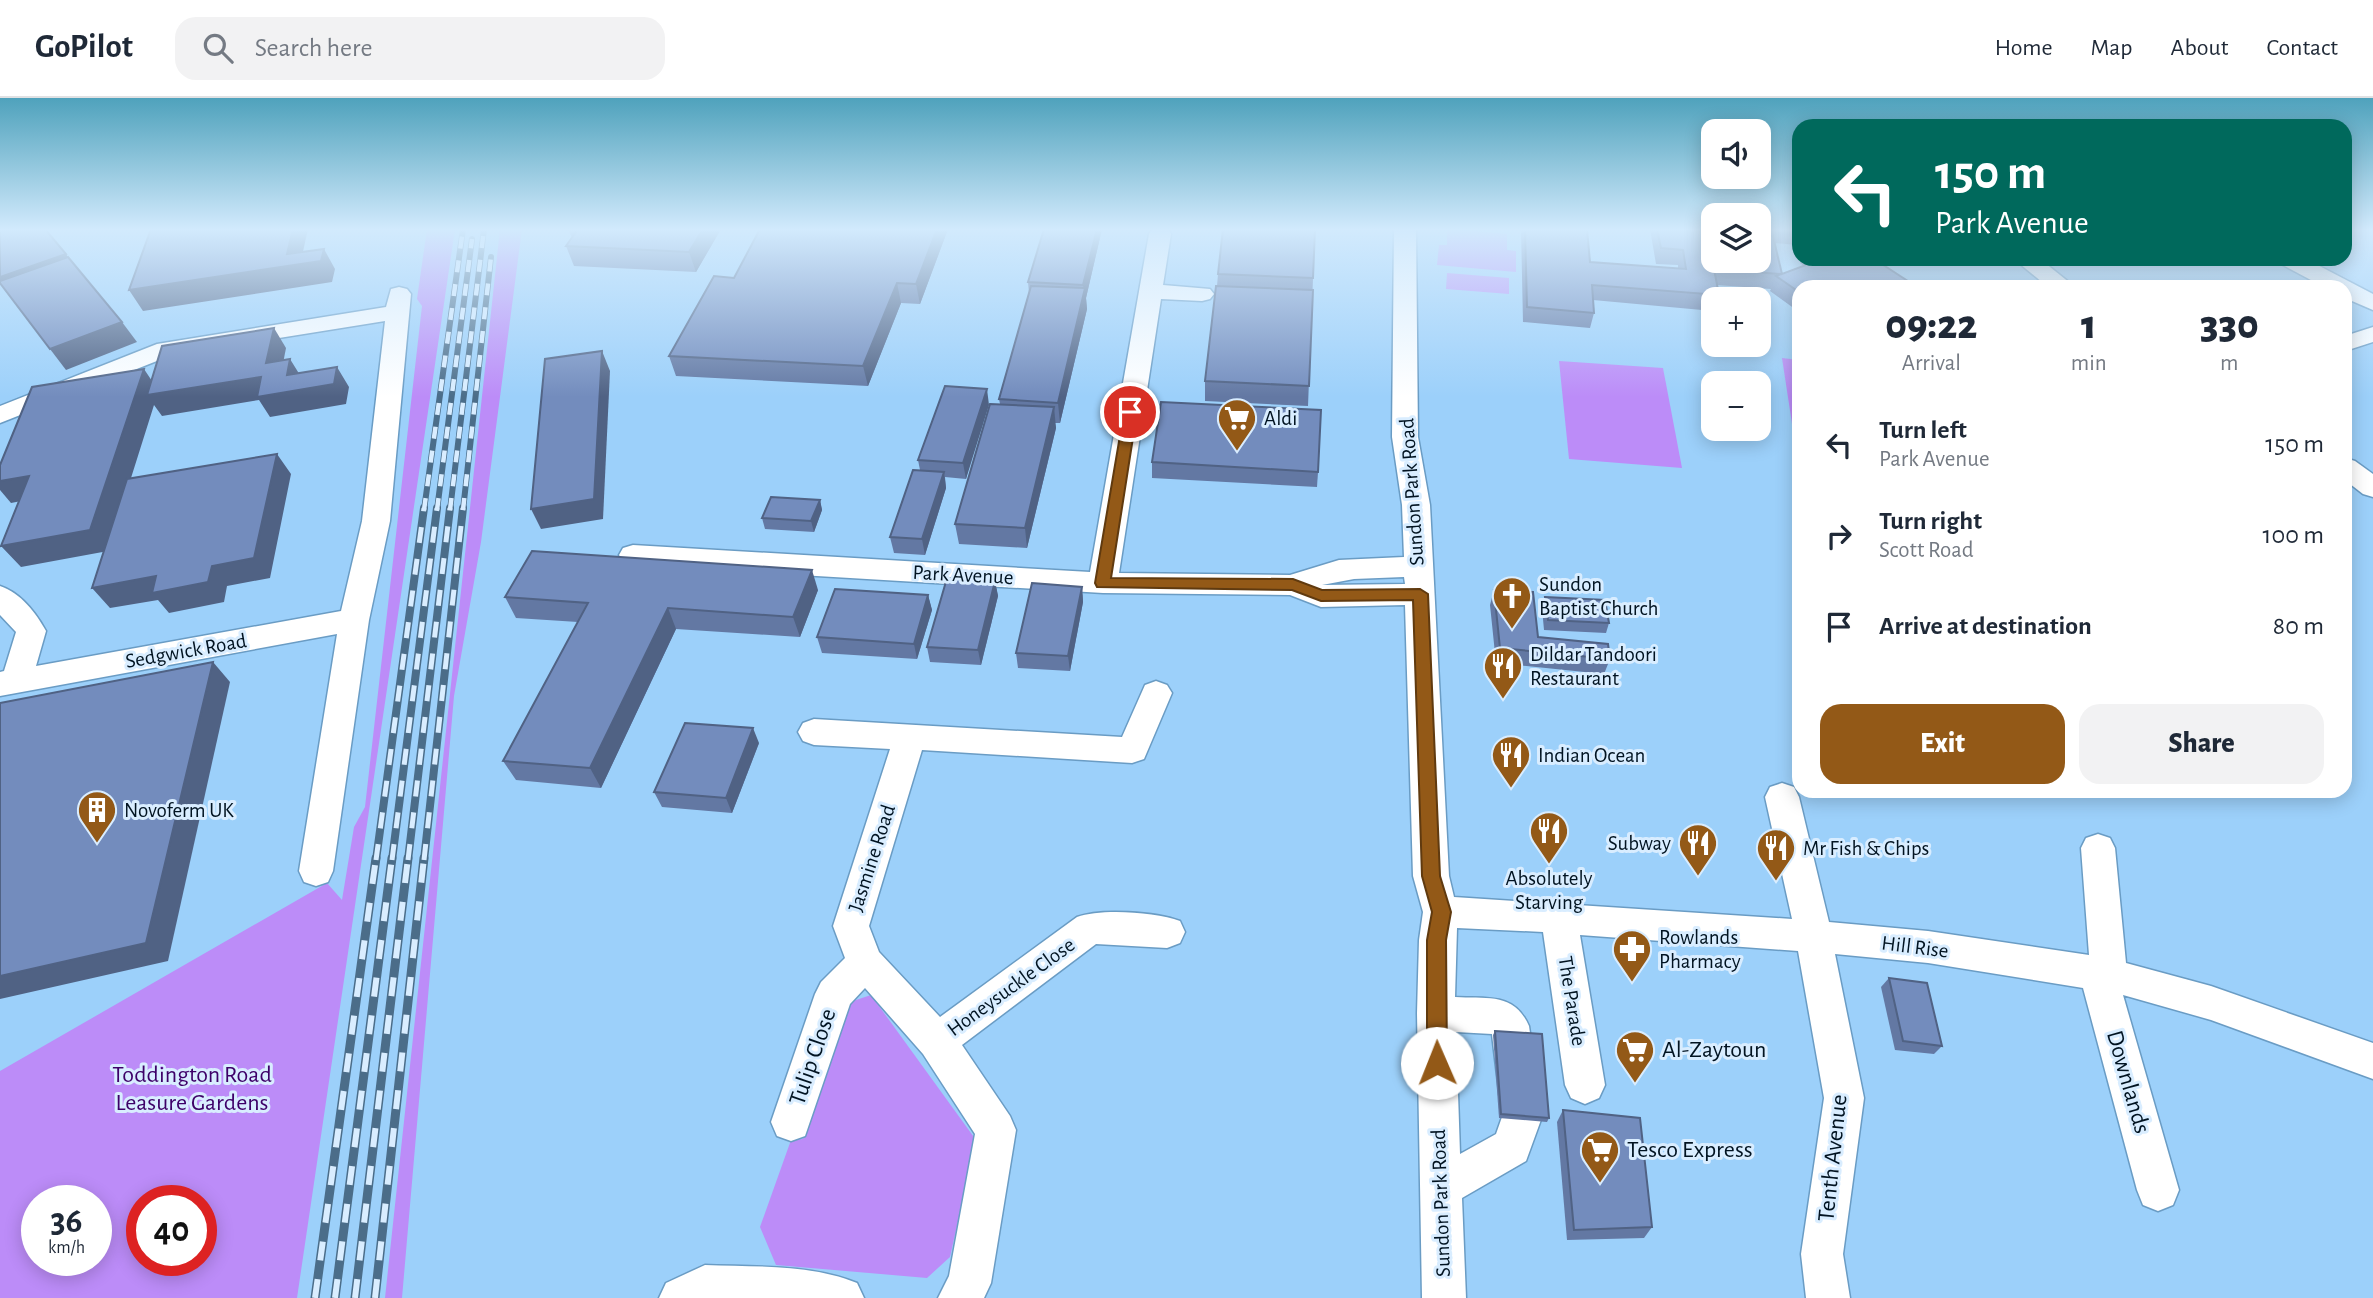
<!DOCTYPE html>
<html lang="en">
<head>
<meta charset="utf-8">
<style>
  :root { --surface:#fff; --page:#f2f2f3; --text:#1f2937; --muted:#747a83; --line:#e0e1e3; --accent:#935917 }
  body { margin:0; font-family:"Alegreya Sans",sans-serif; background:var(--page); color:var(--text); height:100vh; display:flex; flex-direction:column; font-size:26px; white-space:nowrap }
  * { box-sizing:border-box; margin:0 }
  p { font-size:23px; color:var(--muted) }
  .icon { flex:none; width:38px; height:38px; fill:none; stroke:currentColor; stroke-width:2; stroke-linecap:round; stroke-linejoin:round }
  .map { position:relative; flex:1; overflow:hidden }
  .details { position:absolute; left:1792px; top:182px; width:560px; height:518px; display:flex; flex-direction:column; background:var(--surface); border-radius:21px; box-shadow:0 4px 18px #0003 }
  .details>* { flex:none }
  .guide { position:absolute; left:1792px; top:21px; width:560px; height:147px; border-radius:21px; box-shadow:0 4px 18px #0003; background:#00695c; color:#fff; overflow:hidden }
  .tools { position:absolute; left:1701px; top:21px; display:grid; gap:14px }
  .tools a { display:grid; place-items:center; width:70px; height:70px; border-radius:14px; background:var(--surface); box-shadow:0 4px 18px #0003; font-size:35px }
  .speed { position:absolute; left:21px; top:1087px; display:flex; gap:14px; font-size:35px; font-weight:700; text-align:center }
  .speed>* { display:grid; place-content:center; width:91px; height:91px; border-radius:50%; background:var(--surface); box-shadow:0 4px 18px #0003; line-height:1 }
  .speed small { font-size:18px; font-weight:400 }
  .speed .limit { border:10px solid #d22; background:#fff; color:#111 }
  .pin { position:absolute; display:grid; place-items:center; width:60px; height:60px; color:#fff; margin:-30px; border:4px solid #fff; border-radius:50%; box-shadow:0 2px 7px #0007 }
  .me { position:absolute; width:77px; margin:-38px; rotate:359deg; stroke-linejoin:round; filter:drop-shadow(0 0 5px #0008) }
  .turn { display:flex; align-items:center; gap:24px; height:147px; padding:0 28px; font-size:32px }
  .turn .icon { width:91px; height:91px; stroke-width:2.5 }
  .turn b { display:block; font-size:49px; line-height:60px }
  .eta { display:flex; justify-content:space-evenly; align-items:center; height:119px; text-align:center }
  .eta b { font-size:42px; font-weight:800; line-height:49px }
  .cta { display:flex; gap:14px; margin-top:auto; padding:14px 28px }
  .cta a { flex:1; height:80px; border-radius:21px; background:var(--accent); color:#fff; font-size:28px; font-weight:800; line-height:80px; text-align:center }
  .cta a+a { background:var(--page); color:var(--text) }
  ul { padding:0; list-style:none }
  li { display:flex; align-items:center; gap:21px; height:91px; padding:0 28px }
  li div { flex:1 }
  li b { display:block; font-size:26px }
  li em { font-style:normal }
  header { display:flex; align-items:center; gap:42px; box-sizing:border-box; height:98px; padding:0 35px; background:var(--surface); border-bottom:2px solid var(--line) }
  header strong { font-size:33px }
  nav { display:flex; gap:38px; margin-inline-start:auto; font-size:24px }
  .search { width:490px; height:63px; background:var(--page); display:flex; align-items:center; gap:18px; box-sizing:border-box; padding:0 24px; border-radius:21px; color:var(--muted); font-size:26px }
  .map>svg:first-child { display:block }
</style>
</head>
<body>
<header>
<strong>GoPilot</strong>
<div class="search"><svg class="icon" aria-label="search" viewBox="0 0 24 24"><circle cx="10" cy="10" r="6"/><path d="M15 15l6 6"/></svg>Search here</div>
<nav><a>Home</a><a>Map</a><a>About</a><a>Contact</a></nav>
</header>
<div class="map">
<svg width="2373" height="1200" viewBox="0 0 2373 1200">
  <rect width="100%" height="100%" fill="#9cd0fa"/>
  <g fill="#bc8cf8" fill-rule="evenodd">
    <path d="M427,131h28l-158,1069h-297v-227l327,-188 15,17 12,-73 11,-20 57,-501 -5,-7zM37,1102h59v60h-59zM142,1102h59v60h-59z"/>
    <polygon points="500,131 522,131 481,444 454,598 402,1200 385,1200"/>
    <polygon points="1447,131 1507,136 1507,152 1516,153 1516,174 1437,167 1439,147 1447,147"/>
    <polygon points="1447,175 1509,180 1509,196 1446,191"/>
    <polygon points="1782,260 1799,262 1799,371 1798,365"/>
    <polygon points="1559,263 1663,270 1682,370 1569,361"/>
    <polygon points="871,897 976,1042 950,1159 927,1180 776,1167 760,1129 791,1042 803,1041 844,906"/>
  </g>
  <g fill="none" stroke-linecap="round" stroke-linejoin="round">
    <g stroke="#6a9cc4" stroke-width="3">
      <g id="minor">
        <path d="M1152,131h16l3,5 -8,51 47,4 4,5 -4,5 -8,2 -41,-2 -42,274 171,2 49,-15 65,-3 -2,-52 -10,-68 2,-208h22l2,208 12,68 19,371 5,21 338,22 -27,-122 5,-10 12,-4 12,4 5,10 30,125 99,9 161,24 -8,-107 5,-10 12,-4 12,4 5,10 11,115 85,23 162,57v36l-162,-59 -88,-25 56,195 -6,15 -15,6 -15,-6 -6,-15 -54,-202 -155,-25 -93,-9 29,144 -21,156 7,44h-44l-5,-44 23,-156 -26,-147 -218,-16 25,150 -6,13 -14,6 -14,-6 -6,-13 -22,-153 -86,-4 -2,69c32,2 59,-5 74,29l13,91 -16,44 -64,37 4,100h-44l-5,-285 2,-73 4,-28 -10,-36 -8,-271 -84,2 -31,-12 -187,-2 -470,-28 -10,-3 -4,-7 4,-7 10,-3 457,27 59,-338zM1404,479l1,7 -83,1 32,-6zM1456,934l36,2 10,83 -6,17 -36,20z"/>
        <polygon points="2014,161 2040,161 2075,189 2048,189"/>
        <polygon points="2278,161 2306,161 2373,196 2373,212 2345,200 2345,189 2324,189 2281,166"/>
        <path d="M399,189l8,2 4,5 -21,227 -21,99 -36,251 -5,11 -12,4 -12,-4 -5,-11 38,-237 -337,62v-24l4,-1 12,-39 -16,-17v-29c21,7 36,27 46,45l-10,35 305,-55 21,-90 23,-200 -213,34 -172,68v-17l157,-62 229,-37 5,-18z"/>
        <polygon points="2373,229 2373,244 2345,253 2345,238"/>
        <polygon points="2345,360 2355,363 2373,376 2373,399 2363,396 2345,382"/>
        <path d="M1156,583l11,4 5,8 -28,66 -12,4 -210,-13 -53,176 10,26 61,65 137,-100c24,-9 79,-5 103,4l5,11 -5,11 -13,5 -71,-4 -134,101 48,71 6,14 -25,153 -7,15h-46l11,-22 26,-142 -52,-80 -58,-66 -15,16 -45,132 -14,5 -14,-5 -6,-14 44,-128 6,-12 24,-24 -12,-32 57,-177 -76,-4 -11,-4 -5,-9 5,-9 11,-4 308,18 23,-52z"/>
        <path d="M705,1167c49,2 106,-1 152,18l7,15h-205l7,-15z"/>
      </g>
    </g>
    <use href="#minor" fill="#fff" fill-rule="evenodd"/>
    <g stroke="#4b6d89" stroke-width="6">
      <g id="rail-far2">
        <polyline points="424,412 463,131"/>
        <polyline points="437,412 472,141"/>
        <polyline points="450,412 484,131"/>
        <polyline points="463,412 491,159"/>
      </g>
    </g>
    <g stroke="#4b6d89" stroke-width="8">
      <g id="rail-far1">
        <polyline points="376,762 424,410"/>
        <polyline points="392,762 437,410"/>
        <polyline points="408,762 450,410"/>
        <polyline points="424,762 463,410"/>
      </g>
    </g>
    <g stroke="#4b6d89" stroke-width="9">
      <g id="rail">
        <polyline points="315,1200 376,760"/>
        <polyline points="335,1200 392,760"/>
        <polyline points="355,1200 408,760"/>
        <polyline points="375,1200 424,760"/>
      </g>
    </g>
    <use href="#rail-far2" stroke="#d9edff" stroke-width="4.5" stroke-dasharray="12" stroke-linecap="butt"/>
    <use href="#rail-far1" stroke="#d9edff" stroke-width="5" stroke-dasharray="16" stroke-linecap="butt"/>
    <use href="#rail" stroke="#d9edff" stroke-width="6" stroke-dasharray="19" stroke-linecap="butt"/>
  </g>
  <g fill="#6378a3">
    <polygon points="568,131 721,131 696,174 574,168 566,148 572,140"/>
    <polygon points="948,131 920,206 901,205 868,288 676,278 669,258 734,180"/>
    <polygon points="1102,131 1086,200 1087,211 1060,325 1055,325 1056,330 1027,450 959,446 955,426 1000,306 999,301 1029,195 1028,184"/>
    <polygon points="1521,131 1587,131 1590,164 1678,171 1678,167 1656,166 1650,131 1713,131 1759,163 1759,131 1799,131 1799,147 1774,145 1782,176 1804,168 1800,165 1802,161 1874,161 1799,189 1799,214 1770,193 1771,191 1717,187 1719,197 1717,201 1713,201 1713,213 1593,202 1594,215 1590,230 1523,224"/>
    <polygon points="1218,176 1313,180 1308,308 1205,303 1205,283 1217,188"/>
    <polygon points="987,291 966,381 945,379 946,390 925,457 894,455 890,439 920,372 918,362"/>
    <polygon points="1152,364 1318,374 1317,389 1152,380"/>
    <polygon points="820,402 822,412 814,434 765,431 762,420"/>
    <polygon points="995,483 998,498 981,567 930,564 927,549"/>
    <polygon points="1082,489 1083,504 1070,573 1018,570 1016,555"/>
    <polygon points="818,492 800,539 676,531 601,690 516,682 503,663 578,524 516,520 505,499"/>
    <polygon points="1494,492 1538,539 1610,561 1604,576 1496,565 1490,507"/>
    <polygon points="928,497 932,512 917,561 822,555 817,539"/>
    <polygon points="1545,499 1609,525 1606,535 1544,532 1542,510"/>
    <polygon points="759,645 732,715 662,709 654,694"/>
    <polygon points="1889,880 1942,948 1934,956 1895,952 1881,889"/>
    <polygon points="1495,933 1549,1020 1547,1024 1499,1020 1493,937"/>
    <polygon points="1563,1012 1652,1129 1644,1140 1567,1142 1557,1024"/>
  </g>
  <g fill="#506284">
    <polygon points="293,131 308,131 300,167 324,151 335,171 332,184 143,213 129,192 287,156"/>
    <polygon points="703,131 721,131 696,174 689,154"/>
    <polygon points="937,131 948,131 920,206 916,186"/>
    <polygon points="1097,131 1102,131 1086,200 1087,211 1060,325 1058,305 1084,197 1083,187"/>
    <polygon points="66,156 80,176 0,185 0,179"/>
    <polygon points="897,185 901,205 868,288 863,268"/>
    <polygon points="122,224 137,244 66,272 50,251"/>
    <polygon points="274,230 286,250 279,286 266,265"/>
    <polygon points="602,253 610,273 603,421 541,431 531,411"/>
    <polygon points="290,261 303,282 337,269 349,289 346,306 270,319 259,302 162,318 154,307 108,453 21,469 1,448 144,271 158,292 261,279 287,277"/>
    <polygon points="987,291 989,307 966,381 963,365"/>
    <polygon points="1054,309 1056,330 1027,450 1025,430"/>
    <polygon points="277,356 291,376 270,480 227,488 224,504 169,515 158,502 110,510 92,490 212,468"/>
    <polygon points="944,374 946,390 925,457 922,441"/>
    <polygon points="29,378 47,398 11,405 0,392 0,383"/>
    <polygon points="820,402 822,412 814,434 811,423"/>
    <polygon points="812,472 818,492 800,539 793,519"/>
    <polygon points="995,483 998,498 981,567 978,552"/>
    <polygon points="1082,489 1083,504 1070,573 1068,558"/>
    <polygon points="928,497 932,512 917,561 914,546"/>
    <polygon points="668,510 676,531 601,690 590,670"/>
    <polygon points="213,564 230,584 168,863 0,901 0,878"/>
    <polygon points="753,630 759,645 732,715 726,700"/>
  </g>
  <g fill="#738cbd" stroke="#506284" stroke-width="2">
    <polygon points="0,131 45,131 66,156 0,179"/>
    <polygon points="151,131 293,131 287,156 324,151 321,163 129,192"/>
    <polygon points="578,131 703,131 689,154 566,148"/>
    <polygon points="760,131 937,131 916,186 897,185 863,268 669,258 714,178 734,180"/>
    <polygon points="1044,131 1097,131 1083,187 1028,184"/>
    <polygon points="1223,131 1315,131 1313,180 1218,176"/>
    <polygon points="1525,131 1587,131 1590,164 1686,171 1683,152 1661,150 1657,131 1713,131 1713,163 1759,163 1759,137 1773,138 1782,176 1822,161 1874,161 1917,189 1799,189 1799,194 1776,178 1781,176 1714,171 1719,197 1592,187 1594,215 1527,209"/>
    <polygon points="68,159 122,224 50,251 0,185 0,183"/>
    <polygon points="1031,188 1085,190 1058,305 999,301"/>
    <polygon points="1216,188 1313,192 1309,288 1205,283"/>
    <polygon points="274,230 266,265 290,261 287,277 337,269 334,286 257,299 261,279 147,297 162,248"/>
    <polygon points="602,253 594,401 531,411 545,261"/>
    <polygon points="144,271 90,432 1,448 29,378 0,383 0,367 32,289"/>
    <polygon points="945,288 987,291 963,365 918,362"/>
    <polygon points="1161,304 1321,312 1318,374 1152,364"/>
    <polygon points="990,306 1054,309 1025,430 955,426"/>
    <polygon points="277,356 254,460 212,468 208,484 152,495 156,478 92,490 127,381"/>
    <polygon points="913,372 944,374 922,441 890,439"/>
    <polygon points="771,399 820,402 811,423 762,420"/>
    <polygon points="532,453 812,472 793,519 668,510 590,670 503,663 588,505 505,499"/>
    <polygon points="947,480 995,483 978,552 927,549"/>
    <polygon points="1032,485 1082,489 1068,558 1016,555"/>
    <polygon points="835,491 928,497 914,546 817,539"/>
    <polygon points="1494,492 1533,494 1538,539 1608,546 1610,561 1500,550"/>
    <polygon points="1545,499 1605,502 1609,525 1548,522"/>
    <polygon points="213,564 146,845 0,878 0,605"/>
    <polygon points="685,625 753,630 726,700 654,694"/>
    <polygon points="1889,880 1927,885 1942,948 1903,943"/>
    <polygon points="1495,933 1542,936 1549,1020 1501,1016"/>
    <polygon points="1563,1012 1640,1020 1652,1129 1574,1132"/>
  </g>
  <linearGradient id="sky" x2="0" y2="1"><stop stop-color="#4fa2bc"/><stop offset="0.44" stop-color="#d2eafd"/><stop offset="1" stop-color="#d2eafd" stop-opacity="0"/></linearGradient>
  <rect width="2373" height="299" fill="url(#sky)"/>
  <polygon fill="#935917" stroke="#603a0f" stroke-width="2" points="1130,310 1137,314 1111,480 1293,481 1322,492 1420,491 1428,496 1440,778 1451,814 1446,842 1447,965 1444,971 1437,974 1430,971 1427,965 1427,842 1432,814 1422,778 1413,502 1321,503 1292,492 1097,489 1095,485 1124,314"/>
  <defs>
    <g id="supermarket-pin" transform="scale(2.0125)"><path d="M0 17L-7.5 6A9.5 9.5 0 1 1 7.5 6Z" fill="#935917" stroke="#d9edff"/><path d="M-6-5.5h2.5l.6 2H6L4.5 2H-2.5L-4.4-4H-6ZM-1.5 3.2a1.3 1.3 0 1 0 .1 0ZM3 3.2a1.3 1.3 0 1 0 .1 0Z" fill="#fff"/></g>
    <g id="church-pin" transform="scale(2.0125)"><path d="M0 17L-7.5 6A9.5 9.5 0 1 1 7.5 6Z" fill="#935917" stroke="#d9edff"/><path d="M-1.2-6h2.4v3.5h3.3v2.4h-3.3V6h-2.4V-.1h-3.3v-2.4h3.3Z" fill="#fff"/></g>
    <g id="restaurant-pin" transform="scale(2.0125)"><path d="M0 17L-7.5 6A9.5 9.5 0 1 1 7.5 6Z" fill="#935917" stroke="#d9edff"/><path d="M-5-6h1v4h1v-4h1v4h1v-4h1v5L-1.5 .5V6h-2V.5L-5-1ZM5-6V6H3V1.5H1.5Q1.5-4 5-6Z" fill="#fff"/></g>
    <g id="building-pin" transform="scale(2.0125)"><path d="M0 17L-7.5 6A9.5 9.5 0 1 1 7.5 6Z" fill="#935917" stroke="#d9edff"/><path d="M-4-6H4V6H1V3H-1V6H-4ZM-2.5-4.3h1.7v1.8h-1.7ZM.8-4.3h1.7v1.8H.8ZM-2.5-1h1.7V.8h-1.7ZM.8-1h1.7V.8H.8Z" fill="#fff"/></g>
    <g id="pharmacy-pin" transform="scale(2.0125)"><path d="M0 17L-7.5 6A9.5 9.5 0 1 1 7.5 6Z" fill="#935917" stroke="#d9edff"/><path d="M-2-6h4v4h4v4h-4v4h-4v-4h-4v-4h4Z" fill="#fff"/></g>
  </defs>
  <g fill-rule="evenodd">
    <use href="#supermarket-pin" x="1237" y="320"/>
    <use href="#church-pin" x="1512" y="498"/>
    <use href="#restaurant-pin" x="1503" y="568"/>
    <use href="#restaurant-pin" x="1511" y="657"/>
    <use href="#building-pin" x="97" y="712"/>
    <use href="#restaurant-pin" x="1549" y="733"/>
    <use href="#restaurant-pin" x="1698" y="745"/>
    <use href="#restaurant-pin" x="1776" y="750"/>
    <use href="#pharmacy-pin" x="1632" y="851"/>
    <use href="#supermarket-pin" x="1635" y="952"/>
    <use href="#supermarket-pin" x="1600" y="1052"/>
  </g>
  <g text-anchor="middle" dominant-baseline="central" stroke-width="6" stroke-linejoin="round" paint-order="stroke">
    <g font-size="21" fill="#011321" stroke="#d9edff" text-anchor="start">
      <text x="1264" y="320">Aldi</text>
      <text x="1539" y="486">Sundon<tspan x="1539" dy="24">Baptist Church</tspan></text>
      <text x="1530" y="556">Dildar Tandoori<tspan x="1530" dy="24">Restaurant</tspan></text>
      <text x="1538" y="657">Indian Ocean</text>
      <text x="124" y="712">Novoferm UK</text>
      <text x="1671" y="745" text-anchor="end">Subway</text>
      <text x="1803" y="750">Mr Fish &amp; Chips</text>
      <text x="1549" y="780" text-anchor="middle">Absolutely<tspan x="1549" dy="24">Starving</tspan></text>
      <text x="1659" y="839">Rowlands<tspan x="1659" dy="24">Pharmacy</tspan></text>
    </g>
    <g font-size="21" fill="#011321" stroke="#d9edff">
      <text transform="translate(1412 394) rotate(-94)">Sundon Park Road</text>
      <text transform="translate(963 477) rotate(3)">Park Avenue</text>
      <text transform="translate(186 553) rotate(-10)">Sedgwick Road</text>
      <text transform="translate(872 760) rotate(-72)">Jasmine Road</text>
      <text transform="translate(1915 849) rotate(7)">Hill Rise</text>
      <text transform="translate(1011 889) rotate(-36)">Honeysuckle Close</text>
      <text transform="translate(1572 903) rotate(81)">The Parade</text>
      <text transform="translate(1441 1105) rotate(-92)">Sundon Park Road</text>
    </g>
    <g font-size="24" fill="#011321" stroke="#d9edff" text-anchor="start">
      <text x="1662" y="952">Al-Zaytoun</text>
      <text x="1627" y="1052">Tesco Express</text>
    </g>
    <g font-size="24" fill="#011321" stroke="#d9edff">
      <text transform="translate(813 959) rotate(-71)">Tulip Close</text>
      <text transform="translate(2128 984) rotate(74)">Downlands</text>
      <text transform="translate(1833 1060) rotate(-84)">Tenth Avenue</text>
    </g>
    <g font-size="24" fill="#3d0068" stroke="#d9edff">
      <text x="192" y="977">Toddington Road<tspan x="192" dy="28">Leasure Gardens</tspan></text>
    </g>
  </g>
</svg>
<div class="tools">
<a><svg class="icon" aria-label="sound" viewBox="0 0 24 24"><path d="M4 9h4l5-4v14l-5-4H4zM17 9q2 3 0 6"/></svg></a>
<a><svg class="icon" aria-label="layers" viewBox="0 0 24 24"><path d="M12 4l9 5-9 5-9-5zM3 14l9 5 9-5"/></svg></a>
<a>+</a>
<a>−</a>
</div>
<div class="speed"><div>36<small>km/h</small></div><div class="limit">40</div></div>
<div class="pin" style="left:1130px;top:314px;background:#d93025"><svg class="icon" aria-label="arrive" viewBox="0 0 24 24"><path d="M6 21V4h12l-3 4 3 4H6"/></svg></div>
<svg class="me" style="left:1437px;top:965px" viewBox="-20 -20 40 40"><circle r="19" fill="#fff"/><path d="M0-13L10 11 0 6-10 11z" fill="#935917"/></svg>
<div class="guide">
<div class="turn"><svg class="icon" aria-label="left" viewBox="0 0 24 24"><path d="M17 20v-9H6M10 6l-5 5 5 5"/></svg><div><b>150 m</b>Park Avenue</div></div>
</div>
<section class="details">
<div class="eta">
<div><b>09:22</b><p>Arrival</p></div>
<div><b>1</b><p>min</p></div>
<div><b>330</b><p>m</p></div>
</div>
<ul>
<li><svg class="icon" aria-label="left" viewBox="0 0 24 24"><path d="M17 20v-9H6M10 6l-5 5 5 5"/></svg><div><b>Turn left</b><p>Park Avenue</p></div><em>150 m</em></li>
<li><svg class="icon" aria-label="right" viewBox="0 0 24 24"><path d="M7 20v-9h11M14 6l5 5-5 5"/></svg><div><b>Turn right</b><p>Scott Road</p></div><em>100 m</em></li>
<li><svg class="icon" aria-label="arrive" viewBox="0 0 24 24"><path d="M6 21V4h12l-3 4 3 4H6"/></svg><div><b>Arrive at destination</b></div><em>80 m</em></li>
</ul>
<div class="cta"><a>Exit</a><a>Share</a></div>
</section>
</div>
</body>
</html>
